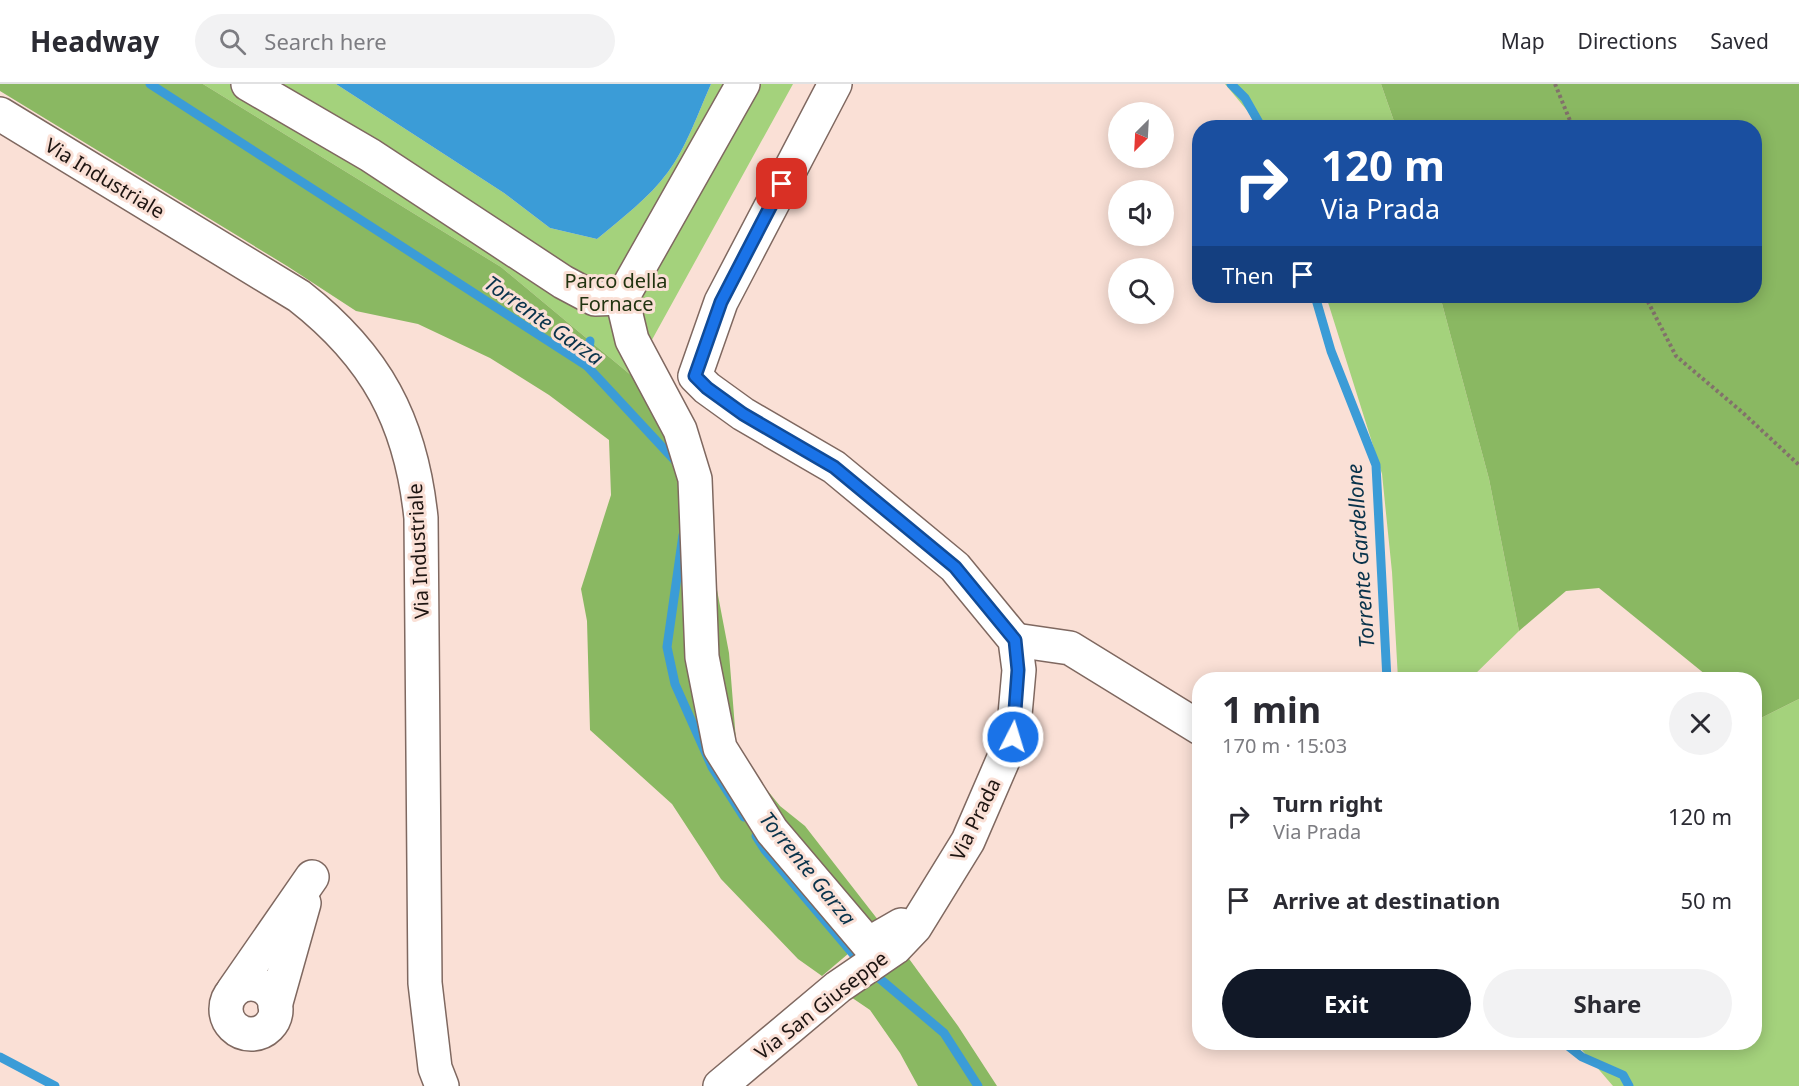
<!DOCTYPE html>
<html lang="en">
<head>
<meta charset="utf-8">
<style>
  :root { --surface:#fff; --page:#f2f2f3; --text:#2b2b33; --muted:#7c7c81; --line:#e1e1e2; --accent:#111827 }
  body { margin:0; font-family:"Noto Sans",sans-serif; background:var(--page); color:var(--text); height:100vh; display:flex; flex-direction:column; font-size:22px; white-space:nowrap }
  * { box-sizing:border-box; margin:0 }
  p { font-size:20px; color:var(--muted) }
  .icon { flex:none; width:33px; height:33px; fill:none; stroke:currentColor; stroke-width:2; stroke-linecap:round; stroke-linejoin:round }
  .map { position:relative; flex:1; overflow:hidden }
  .drawer { position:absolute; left:1192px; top:588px; width:570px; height:378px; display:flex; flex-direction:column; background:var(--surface); border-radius:24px; box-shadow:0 3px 15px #0003 }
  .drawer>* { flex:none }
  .guide { position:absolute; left:1192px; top:36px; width:570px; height:183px; border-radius:24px; box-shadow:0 3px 15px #0003; background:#1a4fa0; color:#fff; overflow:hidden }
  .needle { width:39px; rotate:204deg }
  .fabs { position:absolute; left:1108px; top:18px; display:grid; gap:12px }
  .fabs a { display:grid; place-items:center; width:66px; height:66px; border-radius:50%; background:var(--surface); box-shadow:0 3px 15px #0003; font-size:30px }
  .pin { position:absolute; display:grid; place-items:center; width:51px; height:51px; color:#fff; margin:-26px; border-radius:12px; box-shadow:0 3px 9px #0006 }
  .me { position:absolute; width:66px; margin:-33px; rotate:5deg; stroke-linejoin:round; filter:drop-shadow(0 0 4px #0008) }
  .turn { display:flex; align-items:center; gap:21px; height:126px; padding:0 30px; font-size:27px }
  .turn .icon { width:78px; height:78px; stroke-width:2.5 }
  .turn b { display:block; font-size:42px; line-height:51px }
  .then { display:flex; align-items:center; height:57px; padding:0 30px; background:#0003; gap:12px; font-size:22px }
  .round { display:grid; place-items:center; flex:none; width:63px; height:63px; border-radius:32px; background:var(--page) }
  .headline { display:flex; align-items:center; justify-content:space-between; height:102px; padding:0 30px }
  h1 { font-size:36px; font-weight:700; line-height:45px }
  .action { display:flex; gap:12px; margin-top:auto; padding:12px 30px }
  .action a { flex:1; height:69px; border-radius:36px; background:var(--accent); color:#fff; font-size:24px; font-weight:700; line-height:69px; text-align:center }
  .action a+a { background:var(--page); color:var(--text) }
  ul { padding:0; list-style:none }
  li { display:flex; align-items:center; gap:18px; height:84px; padding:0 30px }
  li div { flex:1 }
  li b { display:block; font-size:22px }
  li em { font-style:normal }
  header { display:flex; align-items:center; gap:36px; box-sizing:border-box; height:84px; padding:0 30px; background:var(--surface); border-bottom:2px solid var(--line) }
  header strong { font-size:28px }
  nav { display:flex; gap:33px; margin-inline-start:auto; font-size:21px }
  .search { width:420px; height:54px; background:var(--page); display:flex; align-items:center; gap:15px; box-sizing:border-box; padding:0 21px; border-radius:33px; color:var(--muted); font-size:22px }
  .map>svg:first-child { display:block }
</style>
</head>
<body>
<header>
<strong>Headway</strong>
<div class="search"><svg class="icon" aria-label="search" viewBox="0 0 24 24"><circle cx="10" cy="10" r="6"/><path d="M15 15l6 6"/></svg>Search here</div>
<nav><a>Map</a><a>Directions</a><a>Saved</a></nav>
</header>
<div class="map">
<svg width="1799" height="1002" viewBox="0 0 1799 1002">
  <rect width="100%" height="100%" fill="#fae0d6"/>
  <g fill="#a4d27c">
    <path d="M203,0h133l168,109 46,35 47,11c24,-20 52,-41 71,-67 18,-24 31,-61 43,-88h82l-161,292 -131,-109z"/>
    <polygon points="1225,0 1381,0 1396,43 1261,43"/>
    <polygon points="1326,212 1440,212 1489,395 1519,547 1470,595 1398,595 1392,488 1382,390"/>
    <polygon points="1799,615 1799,1002 1613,1002 1576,959 1755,958 1755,640 1759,635"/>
  </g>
  <g fill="#8ab862">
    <polygon points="0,0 203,0 501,183 632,292 698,371 709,464 729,569 737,669 780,722 805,742 882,841 822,892 798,875 721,795 672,720 590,646 587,537 581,505 611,411 609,356 549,311 490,274 418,240 356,227 287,182 0,7"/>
    <polygon points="1381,0 1799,0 1799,615 1759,635 1755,631 1755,596 1711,595 1599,504 1566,507 1519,547 1489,395 1440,212 1755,212 1755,44 1396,43"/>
    <polygon points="907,872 958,942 997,1002 918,1002 900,969 870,926 845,909"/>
  </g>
  <path fill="#3b9cd7" d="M336,0h375c-12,27 -25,64 -43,88 -19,26 -47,47 -71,67l-47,-11 -46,-35z"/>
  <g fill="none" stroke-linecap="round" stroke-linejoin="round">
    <g stroke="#3b9cd7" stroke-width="9">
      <polyline points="150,0 587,282 679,381"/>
      <polyline points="1231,0 1245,14 1262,44"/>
      <polyline points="1315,212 1331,267 1376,381 1387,596"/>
      <polyline points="587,282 590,257"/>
      <polyline points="683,451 667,563 675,600 712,683 744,733"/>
      <polyline points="756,752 765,766 860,878 944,949 978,1002"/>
      <polyline points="1563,958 1582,973 1623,991 1629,1002"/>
      <polyline points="0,973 55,1002"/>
    </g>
    <g stroke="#7f6860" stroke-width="36">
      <g id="minor">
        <polyline points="248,0 370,71 563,198 595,215 622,214"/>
        <polyline points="743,0 622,214 632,256 680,346 695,395 702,573 720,664 772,747 868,860 901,841"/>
        <path d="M0,30l299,182c77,60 112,125 122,222l4,465 10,85 7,18"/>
        <polyline points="1015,556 1070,564 1200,644"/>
        <circle cx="251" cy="925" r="25"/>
        <polyline points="233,907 312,793"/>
        <polyline points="275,922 304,819"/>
        <polyline points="720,1002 838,903 895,864 915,843 968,757 1013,653 1019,586 1015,556 955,483 834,383 743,330 707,304 695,292 721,218 835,0"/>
      </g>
    </g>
    <g stroke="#82716b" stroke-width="4" stroke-dasharray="3 3" stroke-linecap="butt">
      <polyline points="1555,0 1573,44"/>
      <polyline points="1645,212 1676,272 1742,328 1799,381"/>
    </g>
    <use href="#minor" stroke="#fff" stroke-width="33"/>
  </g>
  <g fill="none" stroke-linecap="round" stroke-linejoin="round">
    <g stroke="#114b97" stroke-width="15">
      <polyline id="route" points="782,100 721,218 695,292 707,304 743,330 834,383 955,483 1015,556 1018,586 1013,653"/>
    </g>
    <use href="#route" stroke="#1a73e8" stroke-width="10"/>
  </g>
  <g text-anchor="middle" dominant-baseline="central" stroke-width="6" stroke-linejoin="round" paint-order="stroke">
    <g font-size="20" fill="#1d1411" stroke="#fae0d6">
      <text transform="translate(105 94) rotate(31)">Via Industriale</text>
      <text transform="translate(418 467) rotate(-93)">Via Industriale</text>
      <text transform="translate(975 735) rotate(-64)">Via Prada</text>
      <text transform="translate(821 921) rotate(-38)">Via San Giuseppe</text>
    </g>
    <g font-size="20" fill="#213310" stroke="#fae0d6">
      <text x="616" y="196">Parco della<tspan x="616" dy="23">Fornace</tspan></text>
    </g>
    <g font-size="21" font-style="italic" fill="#09334b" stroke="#fae0d6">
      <text transform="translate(544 236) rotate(35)">Torrente Garza</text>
      <text transform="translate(1360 472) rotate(-94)">Torrente Gardellone</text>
      <text transform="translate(808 784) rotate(51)">Torrente Garza</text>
    </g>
  </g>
</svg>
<div class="fabs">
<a><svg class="needle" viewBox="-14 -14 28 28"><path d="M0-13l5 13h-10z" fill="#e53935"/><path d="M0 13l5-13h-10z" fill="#7c7c81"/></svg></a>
<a><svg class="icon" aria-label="sound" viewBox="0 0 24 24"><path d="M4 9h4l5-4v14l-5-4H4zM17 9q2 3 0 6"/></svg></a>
<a><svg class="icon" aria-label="search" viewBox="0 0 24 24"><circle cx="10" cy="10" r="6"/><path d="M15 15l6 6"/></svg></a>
</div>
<div class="pin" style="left:782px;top:100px;background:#d93025"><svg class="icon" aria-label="arrive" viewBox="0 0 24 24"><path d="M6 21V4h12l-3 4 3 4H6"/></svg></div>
<svg class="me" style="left:1013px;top:653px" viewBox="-20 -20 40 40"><circle r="17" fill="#1a73e8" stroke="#fff" stroke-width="3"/><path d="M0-11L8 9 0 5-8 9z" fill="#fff"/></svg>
<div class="guide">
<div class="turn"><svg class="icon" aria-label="right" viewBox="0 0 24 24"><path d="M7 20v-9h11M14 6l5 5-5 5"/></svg><div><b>120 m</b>Via Prada</div></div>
<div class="then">Then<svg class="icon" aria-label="arrive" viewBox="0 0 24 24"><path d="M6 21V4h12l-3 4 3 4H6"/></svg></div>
</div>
<section class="drawer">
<div class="headline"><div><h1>1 min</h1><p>170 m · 15:03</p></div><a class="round"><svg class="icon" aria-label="close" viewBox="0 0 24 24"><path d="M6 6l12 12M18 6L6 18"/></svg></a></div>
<ul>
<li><svg class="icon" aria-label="right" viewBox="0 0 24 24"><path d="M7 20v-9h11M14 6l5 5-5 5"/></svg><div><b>Turn right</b><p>Via Prada</p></div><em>120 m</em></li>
<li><svg class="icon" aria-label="arrive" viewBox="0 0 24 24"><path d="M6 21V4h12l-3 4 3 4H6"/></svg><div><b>Arrive at destination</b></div><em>50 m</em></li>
</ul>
<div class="action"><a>Exit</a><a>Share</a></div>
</section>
</div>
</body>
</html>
